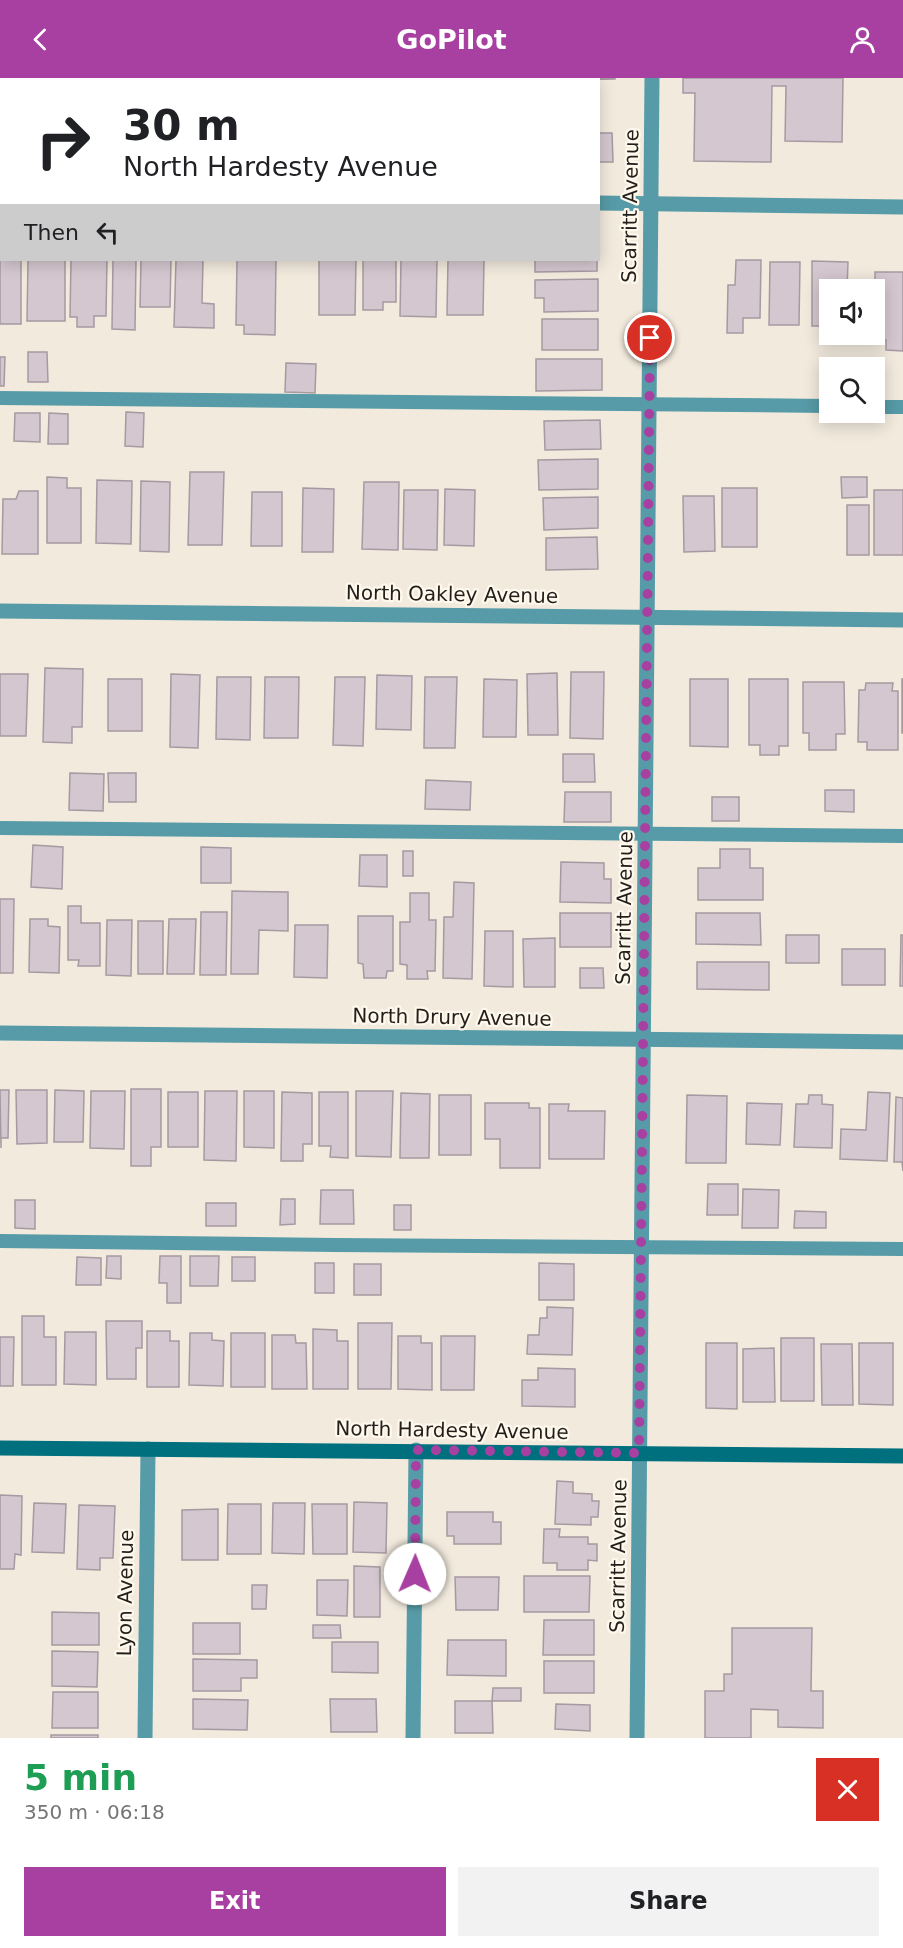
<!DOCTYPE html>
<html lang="en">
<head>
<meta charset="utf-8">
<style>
  :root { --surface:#fff; --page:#f2f2f2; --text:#202124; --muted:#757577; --accent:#a840a2 }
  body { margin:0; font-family:"DejaVu Sans",sans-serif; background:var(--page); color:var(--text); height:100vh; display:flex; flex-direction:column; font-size:22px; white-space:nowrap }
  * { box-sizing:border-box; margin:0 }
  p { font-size:20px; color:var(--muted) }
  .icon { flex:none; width:33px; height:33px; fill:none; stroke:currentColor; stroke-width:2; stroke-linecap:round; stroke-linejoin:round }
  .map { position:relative; height:1660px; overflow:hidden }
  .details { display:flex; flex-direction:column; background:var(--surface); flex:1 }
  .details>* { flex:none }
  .banner { position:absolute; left:0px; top:0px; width:600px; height:183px; box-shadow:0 3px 15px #0003; background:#fff; color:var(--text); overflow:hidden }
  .buttons { position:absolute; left:819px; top:201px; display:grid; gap:12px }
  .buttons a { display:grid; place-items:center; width:66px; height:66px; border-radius:0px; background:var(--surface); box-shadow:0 3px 15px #0003; font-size:30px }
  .pin { position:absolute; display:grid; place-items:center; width:51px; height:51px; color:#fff; margin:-26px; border:3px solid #fff; border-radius:50%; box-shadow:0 2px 6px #0007 }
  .me { position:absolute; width:66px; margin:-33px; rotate:1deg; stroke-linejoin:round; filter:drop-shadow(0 0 4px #0008) }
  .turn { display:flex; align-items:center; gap:21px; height:126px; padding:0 24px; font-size:27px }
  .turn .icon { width:78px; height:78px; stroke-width:2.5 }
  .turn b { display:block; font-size:42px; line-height:51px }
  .then { display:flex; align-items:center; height:57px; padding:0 24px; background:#0003; gap:12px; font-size:22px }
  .round { display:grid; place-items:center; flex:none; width:63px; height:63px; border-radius:0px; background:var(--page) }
  .summary { display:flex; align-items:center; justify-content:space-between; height:102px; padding:0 24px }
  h1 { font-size:36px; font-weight:800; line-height:45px; color:#1e9e55 }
  .cta { display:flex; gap:12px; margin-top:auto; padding:12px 24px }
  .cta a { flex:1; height:69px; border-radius:0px; background:var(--accent); color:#fff; font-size:24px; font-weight:800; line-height:69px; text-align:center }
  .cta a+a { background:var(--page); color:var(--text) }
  header { display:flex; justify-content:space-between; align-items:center; height:78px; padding:0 24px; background:var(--accent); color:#fff; font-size:27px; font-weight:800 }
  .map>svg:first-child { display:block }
</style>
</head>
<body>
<header><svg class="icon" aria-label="back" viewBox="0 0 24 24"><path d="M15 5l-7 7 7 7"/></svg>GoPilot<svg class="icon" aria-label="person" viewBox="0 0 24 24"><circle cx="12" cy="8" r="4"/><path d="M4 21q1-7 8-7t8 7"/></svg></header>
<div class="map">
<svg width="903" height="1660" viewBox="0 0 903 1660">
  <rect width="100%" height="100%" fill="#f2eadd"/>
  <g fill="#d5c7cf" stroke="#a799a1" stroke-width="1.5">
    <rect x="51" y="0" width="33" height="2"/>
    <rect x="181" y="0" width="26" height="2"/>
    <rect x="304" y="0" width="26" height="2"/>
    <rect x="470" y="0" width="33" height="2"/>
    <polygon points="568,0 615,0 615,1 568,2"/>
    <polygon points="683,0 843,0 842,64 785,63 786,8 772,8 771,84 694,83 695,15 683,15"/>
    <rect x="0" y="9" width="2" height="51"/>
    <polygon points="598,55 612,55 613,84 598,84"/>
    <polygon points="0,174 2,182 21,182 21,246 0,246"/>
    <polygon points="28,182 65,182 65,243 27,243"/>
    <polygon points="71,182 107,182 106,238 94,238 94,249 77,249 77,239 70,239"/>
    <polygon points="113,182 136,182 135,252 112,251"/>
    <polygon points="141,182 171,182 170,229 140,229"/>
    <polygon points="176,182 203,182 202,225 214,226 214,250 174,249"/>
    <polygon points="237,182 276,182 275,257 244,256 244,247 236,247"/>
    <polygon points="319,182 356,182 355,237 319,237"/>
    <polygon points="363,182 396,182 396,224 383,224 383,232 363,232"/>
    <polygon points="401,182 437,182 436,239 400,238"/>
    <polygon points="448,182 484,182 483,237 447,237"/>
    <polygon points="535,182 597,182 597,193 535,194"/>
    <polygon points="736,182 761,182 760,240 743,240 743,255 727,255 728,207 735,207"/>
    <polygon points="812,183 848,184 847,212 830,212 830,248 812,248"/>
    <polygon points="770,184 800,184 799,247 769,247"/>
    <polygon points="875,194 903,194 903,273 886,272 886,262 875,262"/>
    <polygon points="598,201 598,233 544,234 544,220 535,220 535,202"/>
    <rect x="542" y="241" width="56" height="31"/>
    <polygon points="28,274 47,274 48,304 28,304"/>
    <polygon points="0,279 5,279 4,308 0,308"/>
    <polygon points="536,281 602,281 602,312 536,313"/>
    <polygon points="286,285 316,286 315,315 285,314"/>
    <polygon points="126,334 144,335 143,369 125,368"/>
    <polygon points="15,335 40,335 40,364 14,363"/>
    <polygon points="49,335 68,336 68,366 48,366"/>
    <polygon points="600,342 601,371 545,372 544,343"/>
    <polygon points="598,381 598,411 539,412 538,382"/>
    <polygon points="190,394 224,394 222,467 188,467"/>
    <polygon points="47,399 67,400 67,410 81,410 81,465 47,465"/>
    <polygon points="841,399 867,399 867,419 842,420"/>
    <polygon points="97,402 132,403 131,466 96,465"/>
    <polygon points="141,403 170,404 169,474 140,473"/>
    <polygon points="364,404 399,404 398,472 362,471"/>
    <polygon points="303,410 334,411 333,474 302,474"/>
    <rect x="722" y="410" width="35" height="59"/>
    <polygon points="445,411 475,412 474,468 444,467"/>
    <polygon points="404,412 438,412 437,472 403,471"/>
    <rect x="874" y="412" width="29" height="65"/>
    <polygon points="19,413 38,413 38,476 2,476 3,421 16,421"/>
    <polygon points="252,414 282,414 282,468 251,468"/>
    <polygon points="683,418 714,418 715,473 684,474"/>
    <polygon points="598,419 598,450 544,452 543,420"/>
    <rect x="847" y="427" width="22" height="50"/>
    <polygon points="597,459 598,491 546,492 546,460"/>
    <polygon points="45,590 83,591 82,649 72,649 72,665 43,664"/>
    <polygon points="571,594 604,594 603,661 570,660"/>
    <polygon points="557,595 558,657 528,657 527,596"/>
    <polygon points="0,596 28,596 26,658 0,658"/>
    <polygon points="171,596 200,597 198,670 170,669"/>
    <polygon points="377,597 412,598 411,652 376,651"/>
    <polygon points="217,599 251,599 250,662 216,661"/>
    <polygon points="265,599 299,599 298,660 264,660"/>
    <polygon points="335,599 365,599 363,668 333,667"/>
    <polygon points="425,599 457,599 455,670 424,670"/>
    <rect x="108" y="601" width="34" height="52"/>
    <polygon points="484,601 517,602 516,659 483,659"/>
    <polygon points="690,601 728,601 728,669 690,668"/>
    <polygon points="749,601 788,601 788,668 779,668 779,677 760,677 760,667 749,667"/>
    <rect x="902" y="601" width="1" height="54"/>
    <polygon points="803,604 844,604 845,656 836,656 836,672 809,672 809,655 803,655"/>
    <polygon points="866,605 893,605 892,613 898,613 898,672 867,672 867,664 858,664 859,612 865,612"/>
    <polygon points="563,676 594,676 595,704 563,704"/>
    <polygon points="70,695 104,696 103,733 69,732"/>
    <polygon points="108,695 136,695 136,724 109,724"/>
    <polygon points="426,702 471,704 470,732 425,731"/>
    <polygon points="825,712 854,712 854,734 825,733"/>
    <polygon points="565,714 611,714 611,744 564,744"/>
    <rect x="712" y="719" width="27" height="24"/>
    <polygon points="33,767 63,769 62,811 31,809"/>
    <polygon points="201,769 231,770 231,805 201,805"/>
    <polygon points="720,771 750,771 750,790 763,790 763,822 698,822 698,790 720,790"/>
    <rect x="403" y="773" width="10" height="25"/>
    <polygon points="360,777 387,777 387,809 359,808"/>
    <polygon points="561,784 604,785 604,801 611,801 611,825 560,824"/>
    <polygon points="454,804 474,805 472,901 443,900 444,839 453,839"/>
    <polygon points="232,813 288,814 288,853 259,852 258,896 231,896"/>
    <polygon points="410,815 429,815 429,842 436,842 435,893 427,893 428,901 407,901 407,887 400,886 400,844 410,844"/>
    <polygon points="0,821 14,821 13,895 0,895"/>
    <polygon points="68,828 81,828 81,845 100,845 100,888 78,888 79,882 68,882"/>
    <polygon points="201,834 227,834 226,897 200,897"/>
    <rect x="560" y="835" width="51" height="34"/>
    <polygon points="696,835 760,835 761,867 696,866"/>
    <polygon points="358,838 393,838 393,893 387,893 386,900 364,900 363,886 358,885"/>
    <polygon points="30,841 48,841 48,848 60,849 59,895 29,894"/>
    <polygon points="169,841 196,841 194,896 167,896"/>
    <polygon points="107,842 132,842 131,898 106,897"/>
    <rect x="138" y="843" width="25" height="53"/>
    <polygon points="295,847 328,847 327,900 294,899"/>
    <polygon points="485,853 513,853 513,909 484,908"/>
    <rect x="786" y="857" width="33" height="28"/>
    <polygon points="901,857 903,857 903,908 900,908"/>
    <polygon points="555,860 555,909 524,909 523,861"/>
    <rect x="842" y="871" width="43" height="36"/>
    <polygon points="697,884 769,884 769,912 697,911"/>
    <polygon points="580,890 603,890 604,910 580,910"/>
    <polygon points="131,1011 161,1011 161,1069 151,1069 151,1088 131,1088"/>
    <polygon points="0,1012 9,1012 8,1060 1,1060 1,1070"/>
    <polygon points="16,1012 47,1012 47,1065 17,1066"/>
    <polygon points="55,1012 84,1013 83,1064 54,1064"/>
    <polygon points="91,1013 125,1013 124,1071 90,1070"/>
    <polygon points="205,1013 237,1013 236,1083 204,1082"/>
    <polygon points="244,1013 274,1013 274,1070 244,1069"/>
    <polygon points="356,1013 393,1013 391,1079 356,1078"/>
    <rect x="168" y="1014" width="30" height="55"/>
    <polygon points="282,1014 312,1015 312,1066 303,1066 303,1083 281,1083"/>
    <polygon points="319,1014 348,1014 348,1080 330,1079 331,1068 319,1068"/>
    <polygon points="868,1014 890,1015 887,1083 840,1081 841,1051 866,1052"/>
    <polygon points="401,1015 430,1016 429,1080 400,1080"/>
    <rect x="439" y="1017" width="32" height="60"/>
    <polygon points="687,1017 727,1018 726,1085 686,1085"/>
    <polygon points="809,1017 822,1017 822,1026 833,1027 832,1070 794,1069 796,1026 808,1026"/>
    <polygon points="896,1019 903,1020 903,1093 902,1084 894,1084"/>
    <polygon points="485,1025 529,1025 529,1030 540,1030 540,1090 500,1090 500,1061 485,1061"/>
    <polygon points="747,1025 782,1026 780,1067 746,1066"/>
    <polygon points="549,1026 569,1026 568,1033 605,1033 604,1081 549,1081"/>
    <polygon points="708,1106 738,1106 738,1137 707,1137"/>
    <polygon points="743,1111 779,1112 778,1150 742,1150"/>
    <polygon points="321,1112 353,1112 354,1146 320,1146"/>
    <polygon points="281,1121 295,1121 295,1146 280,1147"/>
    <polygon points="15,1122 35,1122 35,1151 15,1150"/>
    <rect x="206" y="1125" width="30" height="23"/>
    <rect x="394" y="1127" width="17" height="25"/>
    <polygon points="795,1133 826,1134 826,1150 794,1150"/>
    <polygon points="107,1178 121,1178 121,1201 106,1200"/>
    <polygon points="160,1178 181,1178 181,1225 167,1225 167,1205 159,1205"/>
    <polygon points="190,1178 219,1178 218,1208 190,1208"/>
    <polygon points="77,1179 101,1180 101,1207 76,1207"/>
    <rect x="232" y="1179" width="23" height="24"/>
    <rect x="315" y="1185" width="19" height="30"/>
    <polygon points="539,1185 574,1186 574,1222 539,1222"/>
    <rect x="354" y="1186" width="27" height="31"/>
    <polygon points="547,1229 573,1230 572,1277 527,1276 528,1257 539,1257 540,1240 547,1240"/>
    <polygon points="22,1238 44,1238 44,1259 56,1259 56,1307 22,1307"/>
    <polygon points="106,1243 142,1243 142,1270 136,1270 136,1301 107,1301"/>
    <polygon points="358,1245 392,1245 391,1311 358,1311"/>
    <polygon points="313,1251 337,1252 337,1263 348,1263 348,1311 313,1311"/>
    <polygon points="147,1253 170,1253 170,1263 179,1263 179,1309 147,1309"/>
    <polygon points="65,1254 96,1254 96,1307 64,1306"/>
    <polygon points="190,1255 212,1255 212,1262 224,1263 223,1308 189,1307"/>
    <rect x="231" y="1255" width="34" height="54"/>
    <polygon points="272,1257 295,1257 296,1265 306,1265 307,1311 272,1311"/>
    <polygon points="398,1258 421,1258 421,1265 432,1265 432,1312 398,1311"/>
    <polygon points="441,1258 475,1258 474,1312 441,1312"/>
    <polygon points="0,1259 14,1259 13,1308 0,1308"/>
    <rect x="781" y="1260" width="33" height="63"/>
    <polygon points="706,1265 737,1265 737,1331 706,1330"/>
    <polygon points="859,1265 893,1265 893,1327 859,1326"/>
    <polygon points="821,1266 852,1266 853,1327 822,1327"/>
    <polygon points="774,1270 775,1324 743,1324 743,1271"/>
    <polygon points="538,1290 575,1291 575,1329 522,1328 522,1302 538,1302"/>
    <polygon points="557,1403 573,1404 573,1415 592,1416 592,1423 599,1423 598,1439 591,1439 591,1447 555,1446"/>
    <polygon points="0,1417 22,1418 21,1477 15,1476 14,1491 0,1491"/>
    <polygon points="354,1424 387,1425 386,1475 353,1474"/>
    <polygon points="34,1425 66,1426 64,1475 32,1474"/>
    <polygon points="273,1425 305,1425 304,1476 272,1475"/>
    <polygon points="228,1426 261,1426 261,1476 227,1476"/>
    <polygon points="312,1426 347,1426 347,1476 313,1476"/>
    <polygon points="79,1427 115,1428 113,1480 100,1480 100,1492 77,1491"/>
    <polygon points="218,1431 218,1482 182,1482 182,1432"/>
    <polygon points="447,1434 493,1434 493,1444 501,1444 501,1466 454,1466 454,1458 447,1458"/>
    <polygon points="544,1451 560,1451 559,1459 588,1459 588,1466 597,1466 597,1483 588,1482 588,1492 557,1492 557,1485 543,1485"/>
    <polygon points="354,1488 380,1489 380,1539 354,1539"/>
    <polygon points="524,1498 590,1498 589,1534 524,1534"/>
    <polygon points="455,1499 499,1499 498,1532 456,1532"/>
    <polygon points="317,1502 348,1502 347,1538 317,1537"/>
    <polygon points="252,1507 267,1507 266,1531 252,1531"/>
    <polygon points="52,1534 99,1535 99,1567 52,1567"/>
    <polygon points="544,1542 594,1542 594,1577 543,1577"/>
    <rect x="193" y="1545" width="47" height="31"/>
    <polygon points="313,1547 340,1547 341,1560 313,1560"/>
    <polygon points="732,1550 812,1550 811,1613 823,1613 823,1650 778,1649 778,1632 751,1631 751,1660 705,1660 705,1613 724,1613 724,1596 732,1596"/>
    <polygon points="448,1562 506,1562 506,1598 447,1597"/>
    <polygon points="332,1564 378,1564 378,1595 332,1594"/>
    <polygon points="52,1573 98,1574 97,1609 52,1608"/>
    <polygon points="193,1581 257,1582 257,1600 241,1600 241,1613 193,1613"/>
    <rect x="544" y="1583" width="50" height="32"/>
    <polygon points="493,1610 521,1610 521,1623 492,1623"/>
    <polygon points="53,1614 98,1614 98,1650 52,1650"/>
    <polygon points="193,1621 248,1622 247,1652 193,1651"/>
    <polygon points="330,1621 376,1621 377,1654 331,1654"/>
    <polygon points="455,1623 492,1623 493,1655 455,1655"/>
    <polygon points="556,1626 590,1627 590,1653 555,1651"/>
    <rect x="51" y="1657" width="47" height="3"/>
  </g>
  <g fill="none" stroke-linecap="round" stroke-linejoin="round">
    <g stroke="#569ba7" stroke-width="14">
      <polyline points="0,320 830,328"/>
      <polyline points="874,329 903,329"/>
      <polyline points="0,750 903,758"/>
      <polyline points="0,1163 335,1167 903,1171"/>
    </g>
    <g stroke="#569ba7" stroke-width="15">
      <polyline points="0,118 2,118"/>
      <polyline points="598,125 903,129"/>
      <polyline points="0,533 903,542"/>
      <polyline points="0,955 903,964"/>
      <polyline points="145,1660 148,1371"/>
      <polyline points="413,1660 416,1372"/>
      <polyline points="637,1660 652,0"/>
    </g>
    <polyline stroke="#00707e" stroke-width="15" points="0,1370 903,1378"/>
  </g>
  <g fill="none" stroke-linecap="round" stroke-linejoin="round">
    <polyline stroke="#a840a2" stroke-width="10" stroke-dasharray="0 18" points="415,1496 416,1372 639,1375 650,260"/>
  </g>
  <g text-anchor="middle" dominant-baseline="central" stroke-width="4.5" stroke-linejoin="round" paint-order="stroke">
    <g font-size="20" fill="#221f1b" stroke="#fef8ed">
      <text transform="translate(630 128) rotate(-89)">Scarritt Avenue</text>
      <text transform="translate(452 516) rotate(1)">North Oakley Avenue</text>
      <text transform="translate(624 830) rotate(-89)">Scarritt Avenue</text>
      <text transform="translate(452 939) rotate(1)">North Drury Avenue</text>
      <text transform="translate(452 1352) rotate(1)">North Hardesty Avenue</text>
      <text transform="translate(618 1478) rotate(-89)">Scarritt Avenue</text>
      <text transform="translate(125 1515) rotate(-89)">Lyon Avenue</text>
    </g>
  </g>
</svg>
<div class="buttons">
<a><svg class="icon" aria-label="sound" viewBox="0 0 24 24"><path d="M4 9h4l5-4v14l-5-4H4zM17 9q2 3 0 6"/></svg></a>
<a><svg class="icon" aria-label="search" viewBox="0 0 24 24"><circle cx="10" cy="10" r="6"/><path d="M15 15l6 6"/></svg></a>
</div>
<div class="pin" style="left:650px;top:260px;background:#d93025"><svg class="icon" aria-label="arrive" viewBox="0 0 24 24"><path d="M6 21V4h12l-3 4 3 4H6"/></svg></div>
<svg class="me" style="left:415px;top:1496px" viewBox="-20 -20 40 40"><circle r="19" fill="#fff"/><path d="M0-13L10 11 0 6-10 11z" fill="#a840a2"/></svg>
<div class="banner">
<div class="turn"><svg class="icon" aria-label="right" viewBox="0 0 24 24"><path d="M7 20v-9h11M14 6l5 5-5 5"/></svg><div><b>30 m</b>North Hardesty Avenue</div></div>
<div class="then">Then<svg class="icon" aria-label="left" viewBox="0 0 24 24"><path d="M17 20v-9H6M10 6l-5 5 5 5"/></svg></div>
</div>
</div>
<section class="details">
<div class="summary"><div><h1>5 min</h1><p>350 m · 06:18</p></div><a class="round" style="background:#d93025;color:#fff"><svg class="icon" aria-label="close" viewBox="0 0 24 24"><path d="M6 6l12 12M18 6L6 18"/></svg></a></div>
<div class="cta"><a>Exit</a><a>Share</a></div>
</section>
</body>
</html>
